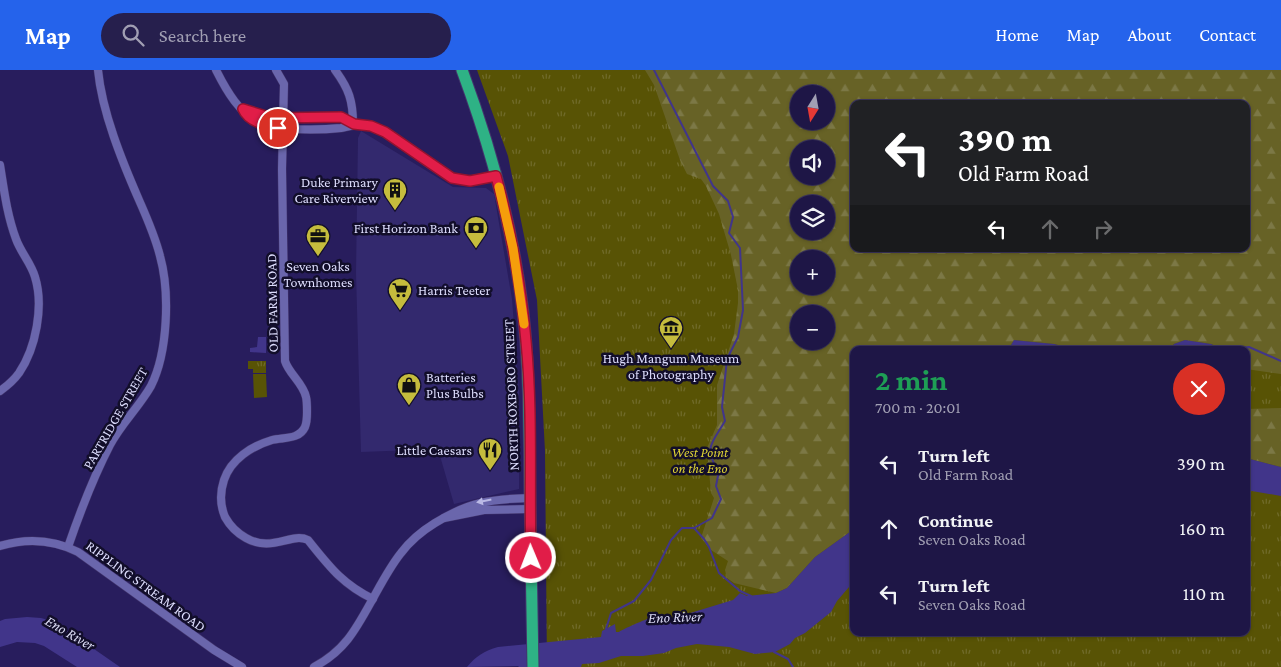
<!DOCTYPE html>
<html lang="en">
<head>
<meta charset="utf-8">
<style>
  :root { --surface:#1e1646; --page:#261f4d; --text:#f1f3f6; --muted:#a19fb3; --line:#3c355f; --accent:#2563eb }
  body { margin:0; font-family:"Crimson Pro",serif; background:var(--page); color:var(--text); height:100vh; display:flex; flex-direction:column; font-size:19px; white-space:nowrap }
  * { box-sizing:border-box; margin:0 }
  p { font-size:16px; color:var(--muted) }
  .icon { flex:none; width:28px; height:28px; fill:none; stroke:currentColor; stroke-width:2; stroke-linecap:round; stroke-linejoin:round }
  .map { position:relative; flex:1; overflow:hidden }
  .side { position:absolute; left:850px; top:276px; width:400px; height:290px; display:flex; flex-direction:column; background:var(--surface); border-radius:10px; box-shadow:0 1px 4px #0004,0 0 0 1px var(--line) }
  .side>* { flex:none }
  .top-card { position:absolute; left:850px; top:30px; width:400px; height:152px; border-radius:10px; box-shadow:0 1px 4px #0004,0 0 0 1px var(--line); background:#202124; color:#fff; overflow:hidden }
  .needle { width:32px; rotate:191deg }
  .buttons { position:absolute; left:790px; top:15px; display:grid; gap:10px }
  .buttons a { display:grid; place-items:center; width:45px; height:45px; border-radius:50%; background:var(--surface); box-shadow:0 1px 4px #0004,0 0 0 1px var(--line); font-size:25px }
  .pin { position:absolute; display:grid; place-items:center; width:42px; height:42px; color:#fff; margin:-21px; border:2px solid #fff; border-radius:50%; box-shadow:0 1px 5px #0007 }
  .me { position:absolute; width:55px; margin:-28px; rotate:359deg; stroke-linejoin:round; filter:drop-shadow(0 0 4px #0008) }
  .turn { display:flex; align-items:center; gap:18px; height:105px; padding:0 25px; font-size:22px }
  .turn .icon { width:65px; height:65px; stroke-width:2.5 }
  .turn b { display:block; font-size:35px; line-height:42px }
  .lanes { display:flex; align-items:center; height:48px; padding:0 25px; background:#0003; justify-content:center; gap:25px; direction:ltr }
  .lanes .off { opacity:.35 }
  .round { display:grid; place-items:center; flex:none; width:52px; height:52px; border-radius:26px; background:var(--page) }
  .overview { display:flex; align-items:center; justify-content:space-between; height:85px; padding:0 25px }
  h1 { font-size:30px; font-weight:700; line-height:38px; color:#1e9e55 }
  ul { padding:0; list-style:none }
  li { display:flex; align-items:center; gap:15px; height:65px; padding:0 25px }
  li div { flex:1 }
  li b { display:block; font-size:19px }
  li em { font-style:normal }
  header { display:flex; align-items:center; gap:30px; box-sizing:border-box; height:70px; padding:0 25px; background:var(--accent); color:#fff }
  header strong { font-size:24px }
  nav { display:flex; gap:28px; margin-inline-start:auto; font-size:18px }
  .search { width:350px; height:45px; background:var(--page); display:flex; align-items:center; gap:12px; box-sizing:border-box; padding:0 18px; border-radius:28px; color:var(--muted); font-size:19px }
  .map>svg:first-child { display:block }
</style>
</head>
<body>
<header>
<strong>Map</strong>
<div class="search"><svg class="icon" aria-label="search" viewBox="0 0 24 24"><circle cx="10" cy="10" r="6"/><path d="M15 15l6 6"/></svg>Search here</div>
<nav><a>Home</a><a>Map</a><a>About</a><a>Contact</a></nav>
</header>
<div class="map">
<svg width="1281" height="597" viewBox="0 0 1281 597">
  <defs>
    <pattern id="grass-tufts" width="24" height="20" patternUnits="userSpaceOnUse" patternTransform="scale(1.25)"><rect width="24" height="20" fill="#585305"/><path d="M3 7l-1-3M5 7V3M7 7l1-3M15 17l-1-3M17 17v-4M19 17l1-3" fill="none" stroke="#706b2a"/></pattern>
    <pattern id="forest-firs" width="22" height="20" patternUnits="userSpaceOnUse" patternTransform="scale(1.25)"><rect width="22" height="20" fill="#676226"/><path d="M5 1l3.5 6h-7zM16 11l3.5 6h-7z" fill="#7c7846"/></pattern>
  </defs>
  <rect width="100%" height="100%" fill="#281d5d"/>
  <polygon fill="#33296e" points="361,61 453,117 486,118 494,124 512,229 519,322 519,419 454,434 438,379 361,382 356,203 358,68"/>
  <g fill="url(#grass-tufts)" fill-rule="evenodd">
    <path d="M477,0h173l149,51h27v-27l291,-24h164v597h-734l-2,-216 -8,-151 -29,-144zM854,34h392v145h-392zM799,79h27v27h-27zM799,134h27v27h-27zM799,189h27v27h-27zM799,244h27v27h-27zM854,280h392v282h-392z"/>
    <polygon points="248,291 266,291 266,303 253,303 253,299 248,299"/>
  </g>
  <g fill="url(#forest-firs)" fill-rule="evenodd">
    <path d="M645,0h636v304l-35,-5v-19h-21l-14,-6 -26,-4 -11,4 -5,6h-70l-7,-2 -14,2 -24,-6 -40,-4 -6,10h-154v179l-39,28 -28,31 -11,5 -42,-10 -7,-5 -2,-8 3,-9 -17,-11 -10,-12 13,-40 -3,-5 -4,-45 10,-23v-40l17,-51 4,-31v-13l-7,-35 -12,-41 -13,-28 -5,-7 -14,-5 -7,-14 -26,-75zM799,24h27v27h-27zM854,34h392v145h-392zM799,79h27v27h-27zM799,134h27v27h-27zM799,189h27v27h-27zM799,244h27v27h-27z"/>
    <polygon points="1281,338 1281,397 1246,388 1246,339"/>
  </g>
  <polygon fill="#585305" points="253,304 266,304 267,327 254,328"/>
  <g fill="#41358a">
    <polygon points="258,267 266,267 266,283 250,282 250,278 257,277"/>
    <polygon points="1014,270 1054,274 1078,280 1008,280"/>
    <polygon points="1185,270 1211,274 1225,280 1169,280 1174,274"/>
    <polygon points="1246,388 1281,397 1281,426 1246,420"/>
    <path d="M854,459v50l-5,8 -12,14 -6,11 -26,21 -10,5 -5,6 -15,8 -20,2 -26,-7 -32,-3 -21,4 -12,5 -21,3h-22l-22,7 -17,1 -1,3h-62l-1,-1 -51,1c9,-11 17,-16 31,-20l103,-10 1,-6 13,-7 1,8h3c2,-2 29,-14 32,-14 3,0 6,0 9,-1l4,4 69,-21 7,-7 7,3 29,-3 11,-5 28,-31z"/>
    <polygon points="27,547 41,548 55,552 120,597 77,597 44,576 35,573 17,572 0,577 0,551 5,549"/>
  </g>
  <g fill="none" stroke-linecap="round" stroke-linejoin="round">
    <g stroke="#41358a" stroke-width="2">
      <polyline points="1217,277 1230,279 1249,277 1281,291"/>
      <polyline points="694,458 704,469 709,477 719,503 740,521 751,526"/>
      <path d="M606,559l5,-16 23,-12 17,-21 20,-40 11,-12h12l18,-10 9,-19 -5,-13 3,-15c-17,-23 -6,-29 6,-50l-3,-14 5,-48 11,-22 5,-27 -3,-62 -11,-15 4,-16 -5,-16 -15,-15 -59,-116"/>
      <polyline points="774,582 788,589 793,597"/>
    </g>
    <g stroke="#43366d" stroke-width="9">
      <g id="minor">
        <path d="M216,0c10,20 24,45 46,54 17,7 60,6 79,4 11,-2 19,-5 30,-1 34,10 65,54 99,54 9,0 18,-3 27,-5"/>
        <path d="M276,0l8,14 -2,85 3,192c4,13 18,22 21,36 1,4 1,10 1,15 0,5 0,10 -2,15 -6,13 -22,10 -33,13 -20,6 -41,19 -48,40 -4,12 -4,25 1,37 5,9 12,16 21,21 26,15 45,-6 62,2 21,26 34,44 65,59"/>
        <path d="M335,0c14,19 18,31 18,54"/>
        <polyline points="243,39 272,48 341,47 353,54"/>
        <path d="M0,95c4,25 7,50 16,74 5,14 15,24 19,38 9,29 1,71 -16,96 -5,7 -12,13 -19,18"/>
        <polyline points="444,448 484,440 530,439"/>
        <path d="M0,476c27,-8 52,-7 78,6l136,98 28,17"/>
        <path d="M68,477c12,-35 25,-69 42,-102 11,-21 29,-38 41,-59 17,-34 19,-94 9,-130 -5,-20 -13,-38 -21,-56 -17,-39 -37,-88 -41,-130"/>
        <path d="M314,597c30,-16 41,-36 57,-65 9,-16 18,-34 30,-49 9,-12 21,-22 34,-30 34,-21 56,-24 95,-25"/>
      </g>
    </g>
    <g stroke="#43366d" stroke-width="13">
      <path id="highway" d="M462,0c29,78 51,158 61,242 7,61 6,123 7,185 1,56 2,113 3,170"/>
    </g>
    <use href="#minor" stroke="#6a66ac" stroke-width="8"/>
    <use href="#highway" stroke="#2eb285" stroke-width="11"/>
  </g>
  <defs><path id="oneway-solid" d="M-6-.8H1V-3.2L6.5 0L1 3.2V.8H-6Z" transform="scale(1.25)"/></defs>
  <use fill="#bab9e5" href="#oneway-solid" transform="translate(484 431) rotate(169)"/>
  <g fill="none" stroke-linecap="round" stroke-linejoin="round">
    <g stroke="#92132f" stroke-width="12">
      <path id="route" d="M278,58c-12,-2 -30,-7 -35,-19l29,9 69,-1 13,7 17,2 14,6 67,46 18,3 26,-5c15,54 25,109 30,165 7,72 3,144 5,217"/>
    </g>
    <use href="#route" stroke="#e11d48" stroke-width="9"/>
    <polyline stroke="#f59e0b" stroke-width="9" points="499,117 513,178 524,254"/>
  </g>
  <defs>
    <g id="building-pin" transform="scale(1.25)"><path d="M0 17L-7.5 6A9.5 9.5 0 1 1 7.5 6Z" fill="#c5bc3d" stroke="#120e2a"/><path d="M-4-6H4V6H1V3H-1V6H-4ZM-2.5-4.3h1.7v1.8h-1.7ZM.8-4.3h1.7v1.8H.8ZM-2.5-1h1.7V.8h-1.7ZM.8-1h1.7V.8H.8Z" fill="#111"/></g>
    <g id="bank-pin" transform="scale(1.25)"><path d="M0 17L-7.5 6A9.5 9.5 0 1 1 7.5 6Z" fill="#c5bc3d" stroke="#120e2a"/><path d="M-6-4H6V4H-6ZM0-2.3a2.3 2.3 0 1 0 0 4.6a2.3 2.3 0 1 0 0-4.6Z" fill="#111"/></g>
    <g id="office-pin" transform="scale(1.25)"><path d="M0 17L-7.5 6A9.5 9.5 0 1 1 7.5 6Z" fill="#c5bc3d" stroke="#120e2a"/><path d="M-6-3h4V-5.5h4V-3h4V5H-6ZM-1-4.5V-3h2v-1.5ZM-6 0V1H6V0Z" fill="#111"/></g>
    <g id="supermarket-pin" transform="scale(1.25)"><path d="M0 17L-7.5 6A9.5 9.5 0 1 1 7.5 6Z" fill="#c5bc3d" stroke="#120e2a"/><path d="M-6-5.5h2.5l.6 2H6L4.5 2H-2.5L-4.4-4H-6ZM-1.5 3.2a1.3 1.3 0 1 0 .1 0ZM3 3.2a1.3 1.3 0 1 0 .1 0Z" fill="#111"/></g>
    <g id="museum-pin" transform="scale(1.25)"><path d="M0 17L-7.5 6A9.5 9.5 0 1 1 7.5 6Z" fill="#c5bc3d" stroke="#120e2a"/><path d="M0-6L6-3V-2H-6V-3ZM-5-1h2V3h-2ZM-1-1h2V3h-2ZM3-1h2V3H3ZM-6 4H6V6H-6Z" fill="#111"/></g>
    <g id="shop-pin" transform="scale(1.25)"><path d="M0 17L-7.5 6A9.5 9.5 0 1 1 7.5 6Z" fill="#c5bc3d" stroke="#120e2a"/><path d="M-5-2.5h2.3a2.7 3.5 0 0 1 5.4 0H5L5.5 6h-11ZM-1.5-2.5h3a1.5 2.3 0 0 0-3 0Z" fill="#111"/></g>
    <g id="restaurant-pin" transform="scale(1.25)"><path d="M0 17L-7.5 6A9.5 9.5 0 1 1 7.5 6Z" fill="#c5bc3d" stroke="#120e2a"/><path d="M-5-6h1v4h1v-4h1v4h1v-4h1v5L-1.5 .5V6h-2V.5L-5-1ZM5-6V6H3V1.5H1.5Q1.5-4 5-6Z" fill="#111"/></g>
  </defs>
  <g fill-rule="evenodd">
    <use href="#building-pin" x="395" y="120"/>
    <use href="#bank-pin" x="476" y="158"/>
    <use href="#office-pin" x="318" y="166"/>
    <use href="#supermarket-pin" x="400" y="220"/>
    <use href="#museum-pin" x="671" y="258"/>
    <use href="#shop-pin" x="409" y="315"/>
    <use href="#restaurant-pin" x="490" y="380"/>
  </g>
  <g text-anchor="middle" dominant-baseline="central" stroke-width="5" stroke-linejoin="round" paint-order="stroke">
    <g font-size="14" fill="#ddddfd" stroke="#120e2a" text-anchor="end">
      <text x="378" y="112">Duke Primary<tspan x="378" dy="16">Care Riverview</tspan></text>
      <text x="458" y="158">First Horizon Bank</text>
      <text x="318" y="196" text-anchor="middle">Seven Oaks<tspan x="318" dy="16">Townhomes</tspan></text>
      <text x="418" y="220" text-anchor="start">Harris Teeter</text>
      <text x="671" y="288" text-anchor="middle">Hugh Mangum Museum<tspan x="671" dy="16">of Photography</tspan></text>
      <text x="426" y="307" text-anchor="start">Batteries<tspan x="426" dy="16">Plus Bulbs</tspan></text>
      <text x="472" y="380">Little Caesars</text>
    </g>
    <g font-size="14" fill="#ddddfd" stroke="#120e2a">
      <text transform="translate(272 233) rotate(-91)">OLD FARM ROAD</text>
      <text transform="translate(511 325) rotate(-92)">NORTH ROXBORO STREET</text>
      <text transform="translate(115 348) rotate(-60)">PARTRIDGE STREET</text>
      <text transform="translate(146 516) rotate(36)">RIPPLING STREAM ROAD</text>
    </g>
    <g font-size="14" font-style="italic" fill="#ddd234" stroke="#120e2a">
      <text x="700" y="382">West Point<tspan x="700" dy="16">on the Eno</tspan></text>
    </g>
    <g font-size="15" font-style="italic" fill="#dcdcf5" stroke="#120e2a">
      <text transform="translate(675 547) rotate(-2)">Eno River</text>
      <text transform="translate(70 563) rotate(30)">Eno River</text>
    </g>
  </g>
</svg>
<div class="buttons">
<a><svg class="needle" viewBox="-14 -14 28 28"><path d="M0-13l5 13h-10z" fill="#e53935"/><path d="M0 13l5-13h-10z" fill="#a19fb3"/></svg></a>
<a><svg class="icon" aria-label="sound" viewBox="0 0 24 24"><path d="M4 9h4l5-4v14l-5-4H4zM17 9q2 3 0 6"/></svg></a>
<a><svg class="icon" aria-label="layers" viewBox="0 0 24 24"><path d="M12 4l9 5-9 5-9-5zM3 14l9 5 9-5"/></svg></a>
<a>+</a>
<a>−</a>
</div>
<div class="pin" style="left:278px;top:58px;background:#d93025"><svg class="icon" aria-label="arrive" viewBox="0 0 24 24"><path d="M6 21V4h12l-3 4 3 4H6"/></svg></div>
<svg class="me" style="left:531px;top:488px" viewBox="-20 -20 40 40"><circle r="17" fill="#e11d48" stroke="#fff" stroke-width="3"/><path d="M0-11L8 9 0 5-8 9z" fill="#fff"/></svg>
<div class="top-card">
<div class="turn"><svg class="icon" aria-label="left" viewBox="0 0 24 24"><path d="M17 20v-9H6M10 6l-5 5 5 5"/></svg><div><b>390 m</b>Old Farm Road</div></div>
<div class="lanes"><svg class="icon" aria-label="left" viewBox="0 0 24 24"><path d="M17 20v-9H6M10 6l-5 5 5 5"/></svg><svg class="icon off" aria-label="ahead" viewBox="0 0 24 24"><path d="M12 20V5M6 11l6-6 6 6"/></svg><svg class="icon off" aria-label="right" viewBox="0 0 24 24"><path d="M7 20v-9h11M14 6l5 5-5 5"/></svg></div>
</div>
<section class="side">
<div class="overview"><div><h1>2 min</h1><p>700 m · 20:01</p></div><a class="round" style="background:#d93025;color:#fff"><svg class="icon" aria-label="close" viewBox="0 0 24 24"><path d="M6 6l12 12M18 6L6 18"/></svg></a></div>
<ul>
<li><svg class="icon" aria-label="left" viewBox="0 0 24 24"><path d="M17 20v-9H6M10 6l-5 5 5 5"/></svg><div><b>Turn left</b><p>Old Farm Road</p></div><em>390 m</em></li>
<li><svg class="icon" aria-label="ahead" viewBox="0 0 24 24"><path d="M12 20V5M6 11l6-6 6 6"/></svg><div><b>Continue</b><p>Seven Oaks Road</p></div><em>160 m</em></li>
<li><svg class="icon" aria-label="left" viewBox="0 0 24 24"><path d="M17 20v-9H6M10 6l-5 5 5 5"/></svg><div><b>Turn left</b><p>Seven Oaks Road</p></div><em>110 m</em></li>
</ul>
</section>
</div>
</body>
</html>
